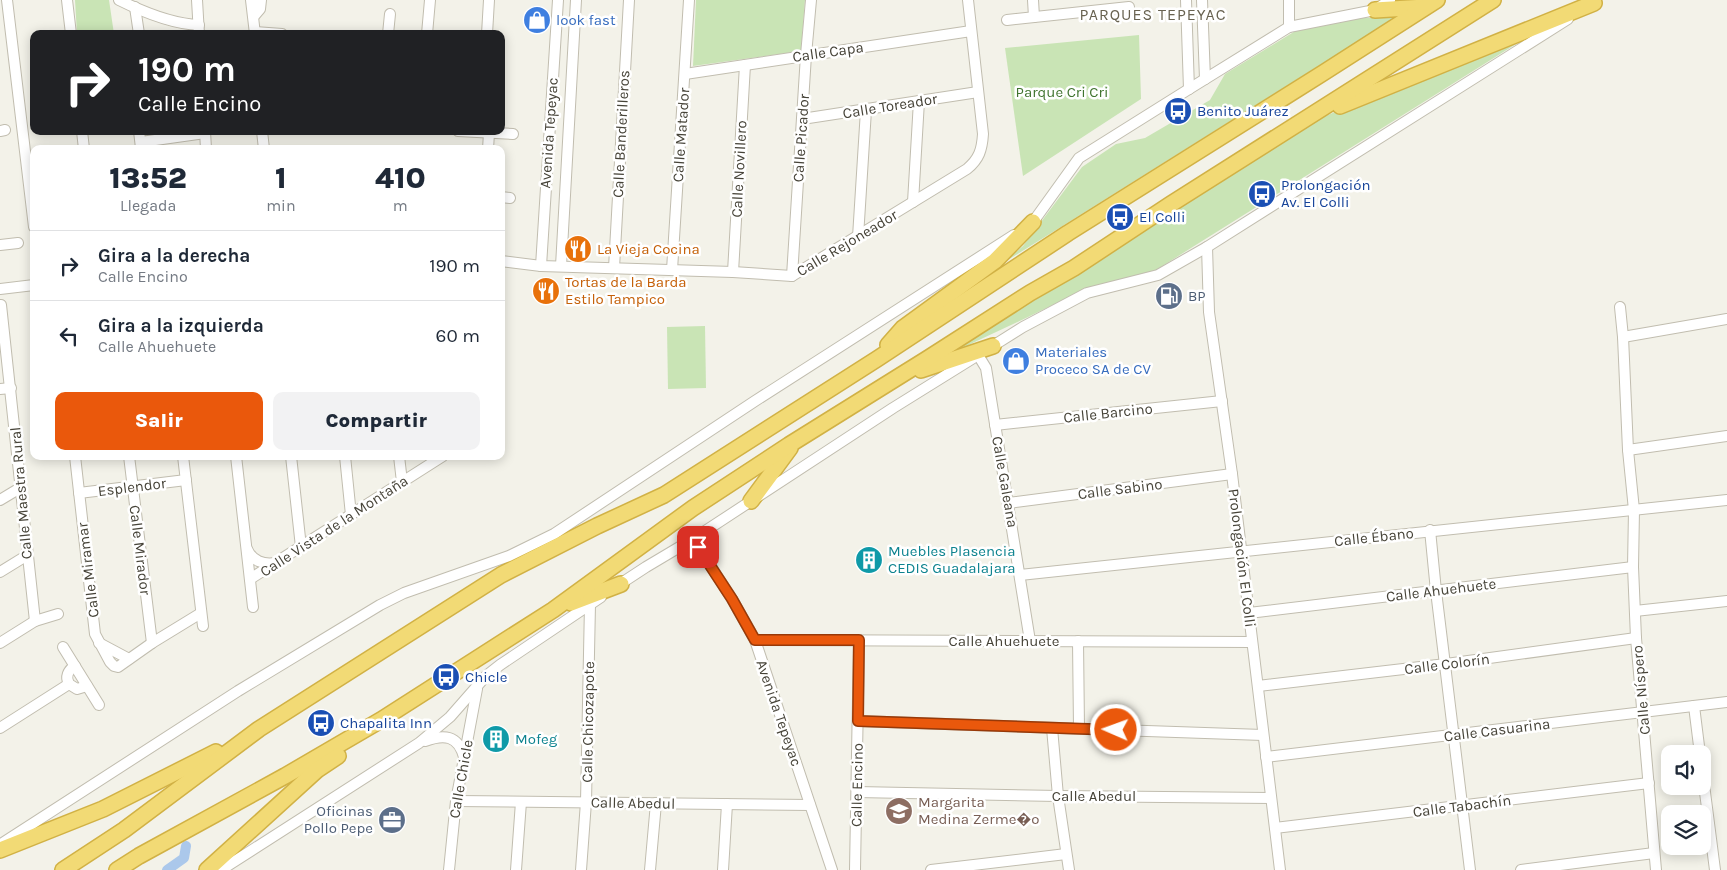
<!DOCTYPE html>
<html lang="es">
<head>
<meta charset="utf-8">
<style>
  :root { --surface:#fff; --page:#f2f2f3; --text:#1f2937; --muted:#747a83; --line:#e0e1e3; --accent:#ea580c }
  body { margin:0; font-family:Karla,sans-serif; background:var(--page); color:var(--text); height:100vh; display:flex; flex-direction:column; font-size:19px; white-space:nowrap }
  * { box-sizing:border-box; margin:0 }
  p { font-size:16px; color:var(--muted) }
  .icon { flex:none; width:28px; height:28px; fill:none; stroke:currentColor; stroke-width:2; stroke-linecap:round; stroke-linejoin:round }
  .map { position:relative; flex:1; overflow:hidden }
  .drawer { position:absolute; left:30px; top:145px; width:475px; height:315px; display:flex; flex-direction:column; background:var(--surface); border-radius:10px; box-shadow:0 2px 12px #0003 }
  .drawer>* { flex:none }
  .top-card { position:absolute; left:30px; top:30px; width:475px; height:105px; border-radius:10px; box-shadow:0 2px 12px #0003; background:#202124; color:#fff; overflow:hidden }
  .buttons { position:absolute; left:1661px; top:745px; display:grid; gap:10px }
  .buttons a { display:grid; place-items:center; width:50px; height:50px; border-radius:10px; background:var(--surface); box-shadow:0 2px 12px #0003; font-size:25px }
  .pin { position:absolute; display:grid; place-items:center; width:42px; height:42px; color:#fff; margin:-21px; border-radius:10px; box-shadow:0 2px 8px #0006 }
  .me { position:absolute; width:55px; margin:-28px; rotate:272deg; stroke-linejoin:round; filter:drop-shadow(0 0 4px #0008) }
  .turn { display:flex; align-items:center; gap:18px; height:105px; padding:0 25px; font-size:22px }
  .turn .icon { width:65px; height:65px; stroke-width:2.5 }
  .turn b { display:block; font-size:35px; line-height:42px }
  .eta { display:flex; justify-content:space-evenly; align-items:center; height:85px; text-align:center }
  .eta b { font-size:30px; font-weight:800; line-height:35px }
  .button { display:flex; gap:10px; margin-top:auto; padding:10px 25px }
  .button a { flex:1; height:58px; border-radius:10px; background:var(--accent); color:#fff; font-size:20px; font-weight:800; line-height:58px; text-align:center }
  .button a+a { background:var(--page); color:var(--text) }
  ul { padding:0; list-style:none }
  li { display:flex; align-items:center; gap:15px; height:70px; padding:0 25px; border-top:1px solid var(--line) }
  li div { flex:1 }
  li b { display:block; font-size:19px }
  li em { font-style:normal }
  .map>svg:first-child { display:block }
</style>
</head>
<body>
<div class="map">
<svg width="1727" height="870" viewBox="0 0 1727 870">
  <rect width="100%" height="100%" fill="#f3f2e9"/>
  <g fill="#c9e4b5">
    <polygon points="75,0 109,0 114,34 77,34"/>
    <polygon points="696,0 805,0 801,51 693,66"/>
    <polygon points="1397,17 1003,263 1023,246 1082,167 1116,144 1145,138 1210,100 1225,74 1297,30 1362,18"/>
    <polygon points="1543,27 1156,270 1085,289 1028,317 932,362 1318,119"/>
    <polygon points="1139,35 1141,99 1023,176 1005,48"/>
    <polygon points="705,326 706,388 668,389 667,327"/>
  </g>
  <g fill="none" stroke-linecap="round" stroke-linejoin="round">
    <polyline stroke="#abc8eb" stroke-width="10" points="167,870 184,858 186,846"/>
    <g stroke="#c1bdaf" stroke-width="12">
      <g id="minor">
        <polyline points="7,0 34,227"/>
        <polyline points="67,0 71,34"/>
        <path d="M119,0c24,12 53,24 80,25"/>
        <polyline points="197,0 199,34"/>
        <polyline points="251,0 255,34"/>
        <polyline points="1033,0 1034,17"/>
        <polyline points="1186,0 1189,89"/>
        <polyline points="1202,0 1205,79"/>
        <polyline points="1289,0 1289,27"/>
        <polyline points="135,7 139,34"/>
        <polyline points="254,16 260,9 261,0"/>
        <polyline points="1007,20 1129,7"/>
        <polyline points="255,32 282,34"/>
        <polyline points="388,34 390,14"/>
        <polyline points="427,34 430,0"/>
        <polyline points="487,34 489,0"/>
        <polyline points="685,74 971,31"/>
        <polyline points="802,119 978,92"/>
        <polyline points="0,131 5,130"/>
        <polyline points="82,131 84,149"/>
        <polyline points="139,131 141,148"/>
        <polyline points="205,131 206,149"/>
        <polyline points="262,131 264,149"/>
        <polyline points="458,131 513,134"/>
        <polyline points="141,142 205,133"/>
        <polyline points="488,149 489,133"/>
        <polyline points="501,197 510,198"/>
        <polyline points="913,202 919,101"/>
        <polyline points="1028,225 1033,222 1079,158 1189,89 1289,27 1375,10 1390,0"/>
        <polyline points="858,237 866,110"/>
        <polyline points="0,245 18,243"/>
        <polyline points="1207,247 1209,312 1232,474 1280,870"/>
        <path d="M501,261l40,5 192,6 59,4 175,-107c12,-10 15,-19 16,-35l-15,-134"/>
        <polyline points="541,266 558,0"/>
        <polyline points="561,266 576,0"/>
        <polyline points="614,268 629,0"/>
        <polyline points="672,270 689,0"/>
        <polyline points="733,272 745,65"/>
        <polyline points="792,276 806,55 811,0"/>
        <polyline points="0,289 34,285"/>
        <polyline points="1,305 35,621"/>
        <polyline points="1620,307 1623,337 1628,450 1634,510 1633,567 1636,638 1656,870"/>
        <polyline points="1623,337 1727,319"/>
        <polyline points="988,349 1023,327 1087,293 1158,275 1207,247 1568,19"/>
        <polyline points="978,355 986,368 1030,641"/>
        <polyline points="0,389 11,388"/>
        <polyline points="995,425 1222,401"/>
        <polyline points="1628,450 1727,436"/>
        <polyline points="75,456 95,634 110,662 114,666 118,667 152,643 201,613"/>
        <polyline points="129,456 152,643"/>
        <polyline points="183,456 203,626"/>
        <polyline points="236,456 253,607"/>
        <polyline points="291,456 301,547"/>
        <polyline points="345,456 351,515"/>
        <polyline points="399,456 402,482"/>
        <polyline points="79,493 186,480"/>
        <polyline points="0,500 20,488"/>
        <polyline points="1008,503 1232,474"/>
        <polyline points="1430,530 1436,591 1470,870"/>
        <polyline points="693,539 732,599 755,640 832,870"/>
        <path d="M247,549c5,12 17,16 28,14"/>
        <polyline points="0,572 26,556"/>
        <polyline points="1020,575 1727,500"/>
        <polyline points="250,579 443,456"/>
        <polyline points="617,586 646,567 693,539 893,408 975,357"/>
        <polyline points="1635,611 1727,601"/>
        <polyline points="1249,613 1633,567"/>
        <polyline points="755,640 1252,642"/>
        <polyline points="1078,641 1079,728"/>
        <polyline points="0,643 35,621 58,614"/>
        <polyline points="99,643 129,659"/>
        <polyline points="63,647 99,705"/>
        <path d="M75,666c-7,4 -10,11 -6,18l8,5 10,-3"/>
        <polyline points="1258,686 1446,664 1636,638"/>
        <polyline points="1694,706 1700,754"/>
        <polyline points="858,721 1263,735"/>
        <polyline points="0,728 69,684"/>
        <polyline points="1052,728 1058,796 1069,870"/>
        <path d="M425,741c19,-7 33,-6 39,16"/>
        <polyline points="1266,757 1727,702"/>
        <polyline points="1702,769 1715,870"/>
        <polyline points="857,792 1058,796 1271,798"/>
        <polyline points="456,801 810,805"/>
        <polyline points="1275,828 1649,783"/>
        <polyline points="1,844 238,691 380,605 404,593 509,556 554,534 755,401 1014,235"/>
        <polyline points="221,870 419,743 450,717 486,676 500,665 601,597"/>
        <polyline points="449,870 456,801 477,689"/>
        <polyline points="516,870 521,802"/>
        <polyline points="581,870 586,802 590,604"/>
        <polyline points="650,870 656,803"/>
        <polyline points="723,870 727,804"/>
        <polyline points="855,870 859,640"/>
        <polyline points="931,870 1066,854"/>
        <polyline points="1521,870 1654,853"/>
      </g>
    </g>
    <g stroke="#d1b145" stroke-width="18">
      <g id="highway">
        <polyline points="1375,10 1425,7"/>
        <polyline points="1340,106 1594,3"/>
        <polyline points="888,345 903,328 995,261 1033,222"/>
        <polyline points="921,370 993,346"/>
        <polyline points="751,501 790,448"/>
        <polyline points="571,603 621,584"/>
        <polyline points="0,850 103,809 216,752"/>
        <polyline points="63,870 124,830 259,729 501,575 597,526 664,495 877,359 1068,233 1323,73 1437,0"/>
        <polyline points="117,870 139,856 285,776 381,720 553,610 693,508 789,445 927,359 1030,293 1074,268 1171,204 1493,0"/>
        <polyline points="207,870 317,770 338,756"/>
      </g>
    </g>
    <use href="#minor" stroke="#fff" stroke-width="10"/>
    <use href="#highway" stroke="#f2da75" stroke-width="15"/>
  </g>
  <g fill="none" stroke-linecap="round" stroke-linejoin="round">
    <g stroke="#983908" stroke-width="12">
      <polyline id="route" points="698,547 732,599 755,640 859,640 858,721 1116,730"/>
    </g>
    <use href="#route" stroke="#ea580c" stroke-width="9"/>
  </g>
  <defs>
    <g id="shop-disc" transform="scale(1.4375)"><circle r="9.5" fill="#3f7fe0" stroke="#fff"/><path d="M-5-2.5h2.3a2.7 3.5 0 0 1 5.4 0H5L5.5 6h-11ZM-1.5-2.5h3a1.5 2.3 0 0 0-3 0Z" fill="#fff"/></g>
    <g id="bus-disc" transform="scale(1.4375)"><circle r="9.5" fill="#1a4fb4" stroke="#fff"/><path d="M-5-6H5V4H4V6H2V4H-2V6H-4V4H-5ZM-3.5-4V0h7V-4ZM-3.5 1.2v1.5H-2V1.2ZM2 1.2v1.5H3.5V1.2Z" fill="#fff"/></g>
    <g id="restaurant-disc" transform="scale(1.4375)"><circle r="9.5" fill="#e8710a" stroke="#fff"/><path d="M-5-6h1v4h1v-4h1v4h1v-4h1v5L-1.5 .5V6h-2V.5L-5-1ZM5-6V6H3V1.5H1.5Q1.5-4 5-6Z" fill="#fff"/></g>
    <g id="fuel-disc" transform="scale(1.4375)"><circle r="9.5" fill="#5c6f8a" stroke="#fff"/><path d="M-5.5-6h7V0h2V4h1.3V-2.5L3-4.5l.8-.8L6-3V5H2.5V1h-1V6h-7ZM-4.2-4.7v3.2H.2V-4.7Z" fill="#fff"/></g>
    <g id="building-disc" transform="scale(1.4375)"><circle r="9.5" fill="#0f9aa8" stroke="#fff"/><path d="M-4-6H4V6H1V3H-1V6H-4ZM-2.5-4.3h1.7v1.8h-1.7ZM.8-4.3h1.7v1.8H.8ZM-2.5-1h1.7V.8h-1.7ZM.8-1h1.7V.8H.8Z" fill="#fff"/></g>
    <g id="school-disc" transform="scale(1.4375)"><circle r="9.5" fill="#8d6e63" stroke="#fff"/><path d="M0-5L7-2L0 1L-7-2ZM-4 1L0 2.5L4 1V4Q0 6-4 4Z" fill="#fff"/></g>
    <g id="office-disc" transform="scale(1.4375)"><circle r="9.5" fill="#5c6f8a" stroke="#fff"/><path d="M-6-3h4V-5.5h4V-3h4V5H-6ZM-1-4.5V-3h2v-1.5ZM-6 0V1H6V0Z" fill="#fff"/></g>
  </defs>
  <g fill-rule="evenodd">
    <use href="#shop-disc" x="537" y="20"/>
    <use href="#bus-disc" x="1178" y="111"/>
    <use href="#bus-disc" x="1262" y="194"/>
    <use href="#bus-disc" x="1120" y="217"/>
    <use href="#restaurant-disc" x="578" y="249"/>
    <use href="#restaurant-disc" x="546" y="291"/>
    <use href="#fuel-disc" x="1169" y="296"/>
    <use href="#shop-disc" x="1016" y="361"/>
    <use href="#building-disc" x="869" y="560"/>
    <use href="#bus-disc" x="446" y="677"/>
    <use href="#bus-disc" x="321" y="723"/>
    <use href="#building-disc" x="496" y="739"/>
    <use href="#school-disc" x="899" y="811"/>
    <use href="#office-disc" x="392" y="820"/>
  </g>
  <g text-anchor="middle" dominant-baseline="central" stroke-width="5" stroke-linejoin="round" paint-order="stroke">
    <g font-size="15" fill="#366cbe" stroke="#fff" text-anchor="start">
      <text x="556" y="20">look fast</text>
      <text x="1035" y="352">Materiales<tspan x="1035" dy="17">Proceco SA de CV</tspan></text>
    </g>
    <g font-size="15" fill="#464338" stroke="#fff">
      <text transform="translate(828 52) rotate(-8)">Calle Capa</text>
      <text transform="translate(890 106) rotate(-9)">Calle Toreador</text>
      <text transform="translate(549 133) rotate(-86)">Avenida Tepeyac</text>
      <text transform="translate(621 134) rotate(-87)">Calle Banderilleros</text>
      <text transform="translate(681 135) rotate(-86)">Calle Matador</text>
      <text transform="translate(801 138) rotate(-86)">Calle Picador</text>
      <text transform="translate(739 169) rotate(-87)">Calle Novillero</text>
      <text transform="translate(847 243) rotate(-31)">Calle Rejoneador</text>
      <text transform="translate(1108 413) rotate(-6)">Calle Barcino</text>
      <text transform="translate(1005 482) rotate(80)">Calle Galeana</text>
      <text transform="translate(132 487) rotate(-7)">Esplendor</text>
      <text transform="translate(1120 489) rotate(-7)">Calle Sabino</text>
      <text transform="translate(21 493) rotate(-95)">Calle Maestra Rural</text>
      <text transform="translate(334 526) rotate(-33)">Calle Vista de la Montaña</text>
      <text transform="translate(1374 537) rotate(-6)">Calle Ébano</text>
      <text transform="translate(140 550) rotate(83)">Calle Mirador</text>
      <text transform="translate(1242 558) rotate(83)">Prolongación El Colli</text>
      <text transform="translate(88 570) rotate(-97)">Calle Miramar</text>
      <text transform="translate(1441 590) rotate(-7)">Calle Ahuehuete</text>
      <text x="1004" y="641">Calle Ahuehuete</text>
      <text transform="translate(1447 664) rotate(-7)">Calle Colorín</text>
      <text transform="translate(1641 690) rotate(-95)">Calle Níspero</text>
      <text transform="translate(779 713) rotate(71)">Avenida Tepeyac</text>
      <text transform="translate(588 722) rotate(-89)">Calle Chicozapote</text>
      <text transform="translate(1497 730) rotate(-7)">Calle Casuarina</text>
      <text transform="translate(461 779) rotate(-80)">Calle Chicle</text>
      <text transform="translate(857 785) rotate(-89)">Calle Encino</text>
      <text x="1094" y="796">Calle Abedul</text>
      <text transform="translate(633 803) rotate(1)">Calle Abedul</text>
      <text transform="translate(1462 806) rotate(-7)">Calle Tabachín</text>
    </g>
    <g font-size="15" fill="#40742f" stroke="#fff">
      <text x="1062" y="92">Parque Cri Cri</text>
    </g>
    <g font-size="15" fill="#164399" stroke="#fff" text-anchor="start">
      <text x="1197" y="111">Benito Juárez</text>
      <text x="1281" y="185">Prolongación<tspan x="1281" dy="17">Av. El Colli</tspan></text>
      <text x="1139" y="217">El Colli</text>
      <text x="465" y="677">Chicle</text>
      <text x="340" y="723">Chapalita Inn</text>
    </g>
    <g font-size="15" fill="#c56008" stroke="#fff" text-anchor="start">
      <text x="597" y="249">La Vieja Cocina</text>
      <text x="565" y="282">Tortas de la Barda<tspan x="565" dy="17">Estilo Tampico</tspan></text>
    </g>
    <g font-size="15" fill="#4e5e75" stroke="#fff" text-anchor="start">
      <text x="1188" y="296">BP</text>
      <text x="373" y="811" text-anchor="end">Oficinas<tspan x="373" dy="17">Pollo Pepe</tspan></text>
    </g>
    <g font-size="15" fill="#0d838f" stroke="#fff" text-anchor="start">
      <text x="888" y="551">Muebles Plasencia<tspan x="888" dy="17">CEDIS Guadalajara</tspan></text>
      <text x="515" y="739">Mofeg</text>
    </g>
    <g font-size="15" fill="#785e54" stroke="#fff" text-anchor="start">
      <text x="918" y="802">Margarita<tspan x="918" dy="17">Medina Zerme�o</tspan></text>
    </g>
    <g font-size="16" letter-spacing="1" fill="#686250" stroke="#fff">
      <text x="1153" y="14">PARQUES TEPEYAC</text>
    </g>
  </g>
</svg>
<div class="buttons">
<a><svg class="icon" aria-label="sound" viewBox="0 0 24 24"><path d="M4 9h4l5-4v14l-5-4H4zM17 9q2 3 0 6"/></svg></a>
<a><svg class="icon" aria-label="layers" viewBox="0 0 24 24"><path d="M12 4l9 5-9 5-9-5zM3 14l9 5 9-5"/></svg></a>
</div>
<div class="pin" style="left:698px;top:547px;background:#d93025"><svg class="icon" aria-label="arrive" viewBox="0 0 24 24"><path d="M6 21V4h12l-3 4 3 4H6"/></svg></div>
<svg class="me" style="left:1116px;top:730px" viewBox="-20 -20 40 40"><circle r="17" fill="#ea580c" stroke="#fff" stroke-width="3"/><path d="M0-11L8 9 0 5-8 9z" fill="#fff"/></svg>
<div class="top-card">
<div class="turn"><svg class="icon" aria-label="right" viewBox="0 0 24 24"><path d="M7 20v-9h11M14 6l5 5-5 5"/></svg><div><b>190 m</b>Calle Encino</div></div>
</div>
<section class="drawer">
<div class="eta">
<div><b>13:52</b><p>Llegada</p></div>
<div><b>1</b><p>min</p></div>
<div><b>410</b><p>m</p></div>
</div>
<ul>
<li><svg class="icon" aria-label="right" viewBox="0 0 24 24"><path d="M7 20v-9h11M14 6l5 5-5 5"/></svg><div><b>Gira a la derecha</b><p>Calle Encino</p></div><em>190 m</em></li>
<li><svg class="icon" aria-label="left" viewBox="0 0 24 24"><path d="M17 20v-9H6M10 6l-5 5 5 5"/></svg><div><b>Gira a la izquierda</b><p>Calle Ahuehuete</p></div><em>60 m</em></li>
</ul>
<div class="button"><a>Salir</a><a>Compartir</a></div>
</section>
</div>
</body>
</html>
